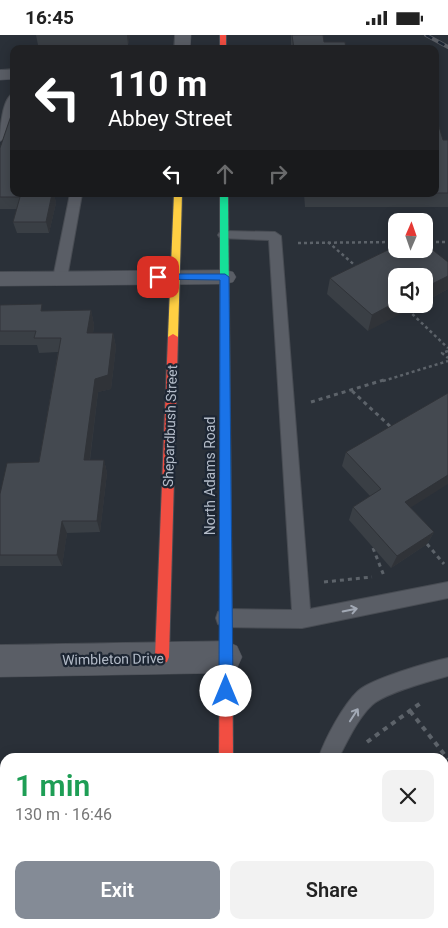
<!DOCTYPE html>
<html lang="en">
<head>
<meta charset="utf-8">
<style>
  :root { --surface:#fff; --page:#f2f2f2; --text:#222; --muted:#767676; --accent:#848b96 }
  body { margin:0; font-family:Roboto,sans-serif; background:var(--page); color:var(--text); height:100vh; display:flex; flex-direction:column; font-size:19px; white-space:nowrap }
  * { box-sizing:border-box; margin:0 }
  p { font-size:16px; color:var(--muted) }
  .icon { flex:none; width:28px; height:28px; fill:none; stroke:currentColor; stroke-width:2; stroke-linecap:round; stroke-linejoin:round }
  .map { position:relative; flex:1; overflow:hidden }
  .side { position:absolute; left:0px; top:718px; width:449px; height:176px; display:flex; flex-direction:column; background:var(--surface); border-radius:15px 15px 0 0; box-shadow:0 2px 12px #0003 }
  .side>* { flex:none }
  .banner { position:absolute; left:10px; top:10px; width:429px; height:152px; border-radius:10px; box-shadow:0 2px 12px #0003; background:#202124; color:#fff; overflow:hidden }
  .needle { width:32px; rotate:2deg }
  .fabs { position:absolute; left:388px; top:178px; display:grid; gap:10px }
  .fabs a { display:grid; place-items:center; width:45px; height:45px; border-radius:10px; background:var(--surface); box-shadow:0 2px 12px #0003; font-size:25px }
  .pin { position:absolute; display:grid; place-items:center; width:42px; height:42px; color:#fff; margin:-21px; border-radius:10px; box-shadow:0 2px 8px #0006 }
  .me { position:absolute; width:55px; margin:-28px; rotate:0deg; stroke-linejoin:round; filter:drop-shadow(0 0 4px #0008) }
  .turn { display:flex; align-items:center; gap:18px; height:105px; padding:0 15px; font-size:22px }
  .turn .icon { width:65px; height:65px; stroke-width:2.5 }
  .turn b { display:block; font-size:35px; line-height:42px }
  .lanes { display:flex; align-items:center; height:48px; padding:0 15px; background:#0003; justify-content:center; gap:25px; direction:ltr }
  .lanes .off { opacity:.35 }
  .round { display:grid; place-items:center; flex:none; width:52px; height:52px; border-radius:10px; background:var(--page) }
  .headline { display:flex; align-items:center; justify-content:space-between; height:85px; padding:0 15px }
  h1 { font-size:30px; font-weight:600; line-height:38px; color:#1e9e55 }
  .primary-button { display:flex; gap:10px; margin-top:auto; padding:10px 15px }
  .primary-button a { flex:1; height:58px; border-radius:10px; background:var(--accent); color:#fff; font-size:20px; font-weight:600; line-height:58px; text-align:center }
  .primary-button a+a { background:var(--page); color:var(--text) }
  .status { display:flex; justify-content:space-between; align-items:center; height:35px; padding:0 25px; background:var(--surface); direction:ltr }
  .status svg { height:14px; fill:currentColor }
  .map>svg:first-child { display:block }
</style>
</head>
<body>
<div class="status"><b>16:45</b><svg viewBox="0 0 49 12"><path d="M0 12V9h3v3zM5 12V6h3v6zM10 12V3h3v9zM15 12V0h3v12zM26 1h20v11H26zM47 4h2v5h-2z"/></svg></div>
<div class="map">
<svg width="448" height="893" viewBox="0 0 448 893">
  <rect width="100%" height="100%" fill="#2a3038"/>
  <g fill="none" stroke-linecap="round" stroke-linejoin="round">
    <g stroke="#484c53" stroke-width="2">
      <g id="lane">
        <path d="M14,58v19l-9,26 -5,3c0,-11 2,-44 14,-48z"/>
        <polygon points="70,159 82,159 67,243 65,246 55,246 53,243"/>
        <polygon points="224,196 275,197 281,201 310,574 448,547 448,563 302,593 225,592 218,589 216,583 218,577 225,574 292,575 269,205 220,203 218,200 220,197"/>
        <path d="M448,623v18c-18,5 -63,17 -76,29 -14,13 -24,35 -33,52h-20c6,-18 24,-52 39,-66 13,-12 71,-29 90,-33z"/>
        <polygon points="297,889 321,889 322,893 298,893"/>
      </g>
    </g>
    <g stroke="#484c53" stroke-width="1">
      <g id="street">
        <polygon points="175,0 191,0 190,14 174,14"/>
        <polygon points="14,34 14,44 0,45 0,35"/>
        <polygon points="225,235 233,237 236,242 233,247 225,249 0,251 0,237"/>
        <polygon points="226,606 237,611 242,622 237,633 226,638 0,642 0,610"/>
      </g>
    </g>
    <g stroke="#484c53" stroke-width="2">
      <polygon id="fast" points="220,159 228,159 232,588 231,592 226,594 221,592 220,588"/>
    </g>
    <g stroke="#484c53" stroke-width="2">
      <g id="slow">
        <polygon points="174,159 182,159 178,302 173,305 168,302"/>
        <rect x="219" y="889" width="16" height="4"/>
      </g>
    </g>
    <g stroke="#484c53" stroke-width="2">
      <g id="jam">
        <rect x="220" y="0" width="6" height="14"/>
        <polygon points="173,299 178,302 169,622 167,627 162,628 157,627 155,622 168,302"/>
        <polygon points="226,582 231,584 232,588 233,722 219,722 220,588 221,584"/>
      </g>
    </g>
    <g stroke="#5d636a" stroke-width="2.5" stroke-dasharray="3 3" stroke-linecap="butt">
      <polyline points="328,207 358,233"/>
      <polyline points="424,207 448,207"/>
      <polyline points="298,208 396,207"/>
      <polyline points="408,275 448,313"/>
      <polyline points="448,316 442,318 448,323"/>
      <polyline points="383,346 448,326"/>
    </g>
    <g stroke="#5d636a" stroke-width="3" stroke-dasharray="4 4" stroke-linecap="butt">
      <polyline points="352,356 393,394"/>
      <polyline points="311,367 387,344"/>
      <polyline points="427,509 444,529"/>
      <polyline points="373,513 384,541"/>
      <polyline points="324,547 372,542"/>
    </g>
    <g stroke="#5d636a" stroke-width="4" stroke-dasharray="5 5" stroke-linecap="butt">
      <polyline points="410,676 448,724"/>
      <polyline points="367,707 422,667"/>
    </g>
    <use href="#lane" fill="#5a5e66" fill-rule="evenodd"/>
    <use href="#street" fill="#5a5e66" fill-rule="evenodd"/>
    <use href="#fast" fill="#16e098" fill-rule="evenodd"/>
    <use href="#slow" fill="#ffcf43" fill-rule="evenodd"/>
    <use href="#jam" fill="#f24e42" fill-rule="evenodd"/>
    <g stroke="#595d64" stroke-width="4">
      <polyline id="rail" points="426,0 448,12"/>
    </g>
    <use href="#rail" stroke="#1d2633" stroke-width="2.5" stroke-dasharray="7" stroke-linecap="butt"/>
  </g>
  <g fill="#3a3f45">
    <polygon points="36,0 130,0 128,10 96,11 38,10"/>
    <polygon points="291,0 323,0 324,7 346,14 291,14"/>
    <polygon points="435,78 443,105 448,105 448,172 305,172 304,159 435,159"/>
    <polygon points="0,113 14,159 54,159 56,168 49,198 17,198 13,187 17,174 0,174"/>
    <polygon points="448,227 448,254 424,267 424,241 368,296 327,259 330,243"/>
    <polygon points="0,270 44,276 91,275 94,290 93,298 113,298 116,312 111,354 98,357 90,425 104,425 107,438 100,497 67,498 62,531 0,531 0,459 39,427 58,317 39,318 37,310 0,310"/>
    <polygon points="346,417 411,473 434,497 427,509 391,533 349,485 353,472 370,461 342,431"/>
    <polygon points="448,726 448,857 444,851 444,730"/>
    <rect x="0" y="745" width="5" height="38"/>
  </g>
  <g fill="#303338">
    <polygon points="127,0 130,0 128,10"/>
    <polygon points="52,159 54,159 56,168 49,198 46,187"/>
    <polygon points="448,241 448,254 424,267 424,253"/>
    <polygon points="396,267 396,269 420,269 368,296 372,280"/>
    <polygon points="91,275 94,290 91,312 87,298"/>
    <polygon points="113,298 116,312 111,354 98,357 88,438 84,425 95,344"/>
    <polygon points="104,425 107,438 100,497 97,486"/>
    <polygon points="448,440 448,449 399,480 405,467"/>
    <polygon points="62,486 67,498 62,531 57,520"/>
    <polygon points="434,497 427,509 391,533 397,521"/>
    <rect x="94" y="889" width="4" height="4"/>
  </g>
  <g fill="#444950" stroke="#303338">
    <polygon points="292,0 323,0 324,7 345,7 346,14 294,14"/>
    <polygon points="14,72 14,159 52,159 46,187 13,187 20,162 0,162 0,113"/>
    <polygon points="435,78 443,105 448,105 448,158 435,158"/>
    <polygon points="424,208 448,227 448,241 424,253 424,241 396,241 396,267 372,280 330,243 396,211 396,214 424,214"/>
    <polygon points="42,269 41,276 91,275 87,298 113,298 108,340 95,344 84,425 104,425 97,486 62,486 57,520 0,520 0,459 7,428 39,427 61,303 34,303 36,296 0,296 0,270"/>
    <polygon points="448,358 448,440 405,467 434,497 397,521 353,472 381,454 346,417"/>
    <polygon points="448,727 448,842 444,837 444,731"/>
    <rect x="0" y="745" width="5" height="35"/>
    <polygon points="0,875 5,875 5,889 94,889 94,893 0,893"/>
  </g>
  <defs><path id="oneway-shaft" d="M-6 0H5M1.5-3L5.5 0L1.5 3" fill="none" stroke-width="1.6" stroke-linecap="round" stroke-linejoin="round" transform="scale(1.25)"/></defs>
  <g stroke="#a2a9b5">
    <use href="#oneway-shaft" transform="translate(350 575) rotate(-11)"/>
    <use href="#oneway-shaft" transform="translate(354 680) rotate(-57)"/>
  </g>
  <polygon fill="#1a73e8" stroke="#114b97" points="158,239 225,239 229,242 233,656 231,660 226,662 221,660 219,656 220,245 154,244 153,242"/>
  <g text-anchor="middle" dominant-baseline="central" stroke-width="4.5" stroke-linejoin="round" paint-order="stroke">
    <g font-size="14" fill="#b4bcc9" stroke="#1d2633">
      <text transform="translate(170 391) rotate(-88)">Shepardbush Street</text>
      <text transform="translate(210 441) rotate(-90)">North Adams Road</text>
      <text transform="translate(113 624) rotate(-1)">Wimbleton Drive</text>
    </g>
  </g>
</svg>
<div class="fabs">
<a><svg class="needle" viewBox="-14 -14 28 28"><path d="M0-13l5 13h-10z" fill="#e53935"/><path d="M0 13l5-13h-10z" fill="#767676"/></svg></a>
<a><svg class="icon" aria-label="sound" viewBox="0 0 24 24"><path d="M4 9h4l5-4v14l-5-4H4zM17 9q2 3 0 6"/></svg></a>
</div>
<div class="pin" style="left:158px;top:242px;background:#d93025"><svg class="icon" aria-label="arrive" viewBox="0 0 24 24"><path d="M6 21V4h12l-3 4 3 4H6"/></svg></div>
<svg class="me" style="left:226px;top:656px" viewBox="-20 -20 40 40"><circle r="19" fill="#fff"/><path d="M0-13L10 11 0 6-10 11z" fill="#1a73e8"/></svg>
<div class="banner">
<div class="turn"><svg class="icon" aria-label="left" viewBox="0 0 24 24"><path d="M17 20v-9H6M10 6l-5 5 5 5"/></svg><div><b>110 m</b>Abbey Street</div></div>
<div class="lanes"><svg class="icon" aria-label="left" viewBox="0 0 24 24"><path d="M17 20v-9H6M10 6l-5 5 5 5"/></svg><svg class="icon off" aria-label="ahead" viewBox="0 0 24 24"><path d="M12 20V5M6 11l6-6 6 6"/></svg><svg class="icon off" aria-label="right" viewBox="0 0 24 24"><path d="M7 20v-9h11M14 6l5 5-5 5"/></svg></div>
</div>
<section class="side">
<div class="headline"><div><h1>1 min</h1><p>130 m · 16:46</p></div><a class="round"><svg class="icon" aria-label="close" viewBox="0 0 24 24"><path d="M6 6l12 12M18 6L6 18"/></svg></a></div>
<div class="primary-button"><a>Exit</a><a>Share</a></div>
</section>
</div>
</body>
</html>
